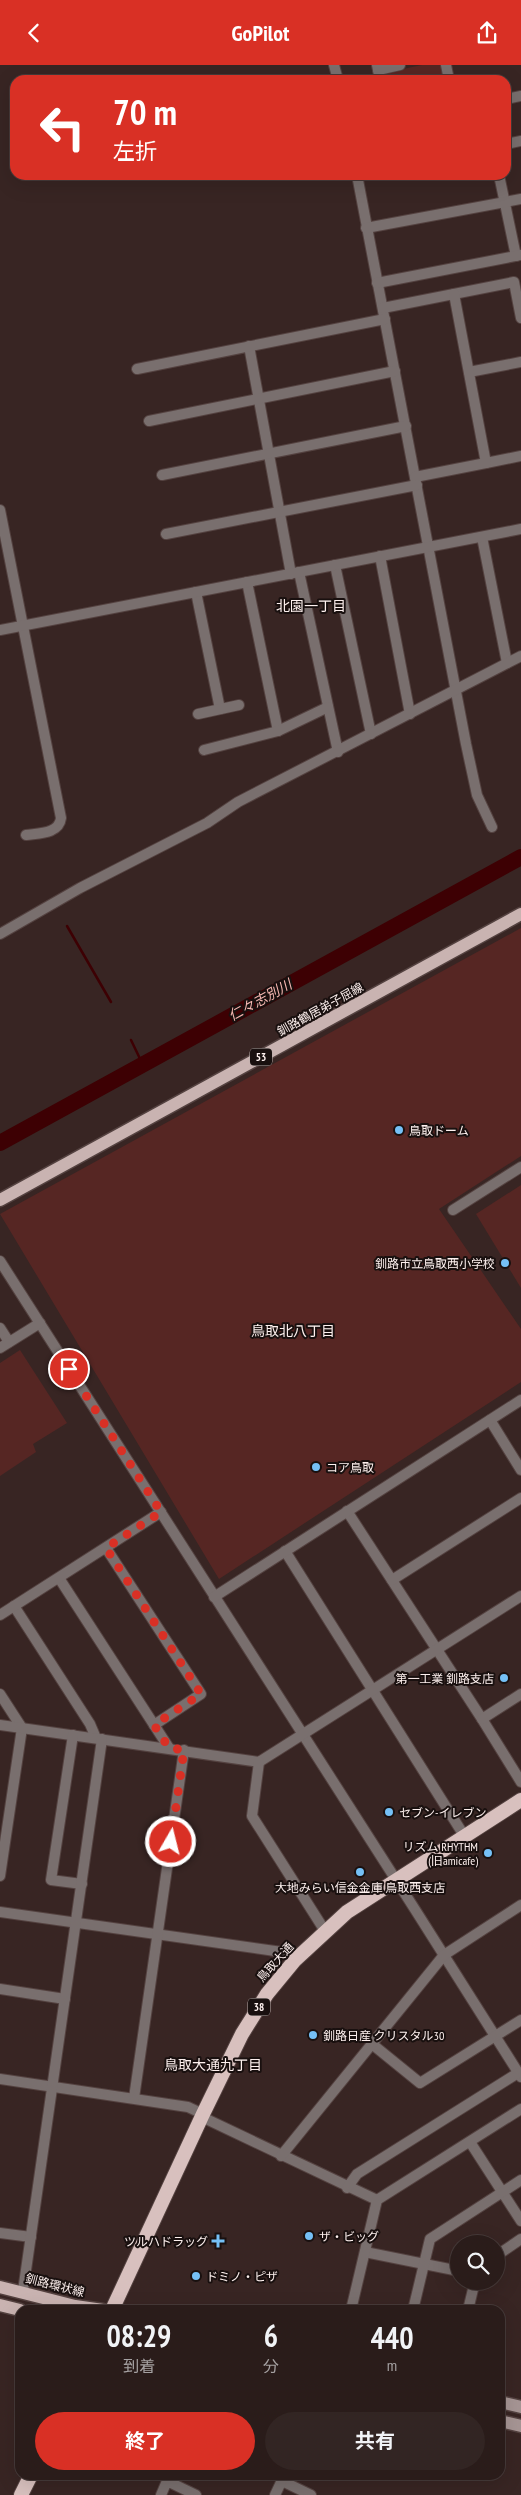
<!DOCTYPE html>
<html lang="ja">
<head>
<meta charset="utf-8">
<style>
  :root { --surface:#2a1c1a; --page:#322523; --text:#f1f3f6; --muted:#a5a1a2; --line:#463a39; --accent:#d93025 }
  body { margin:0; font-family:"PT Sans Narrow","Noto Sans JP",sans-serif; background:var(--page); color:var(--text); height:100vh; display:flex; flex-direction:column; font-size:19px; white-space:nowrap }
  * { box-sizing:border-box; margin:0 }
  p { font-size:16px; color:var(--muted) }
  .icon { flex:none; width:28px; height:28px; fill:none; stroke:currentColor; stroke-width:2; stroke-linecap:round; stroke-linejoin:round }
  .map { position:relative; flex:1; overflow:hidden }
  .details { position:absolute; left:15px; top:2240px; width:490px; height:175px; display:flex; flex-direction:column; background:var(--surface); border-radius:15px; box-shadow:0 5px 20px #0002,0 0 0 1px var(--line) }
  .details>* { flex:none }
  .banner { position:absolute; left:10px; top:10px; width:501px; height:105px; border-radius:15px; box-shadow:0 5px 20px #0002,0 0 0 1px var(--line); background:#d93025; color:#fff; overflow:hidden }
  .buttons { position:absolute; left:450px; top:2170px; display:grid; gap:10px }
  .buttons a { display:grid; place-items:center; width:55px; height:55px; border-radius:50%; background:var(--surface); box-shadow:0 5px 20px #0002,0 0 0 1px var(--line); font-size:25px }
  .pin { position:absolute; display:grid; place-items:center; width:42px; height:42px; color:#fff; margin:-21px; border:2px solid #fff; border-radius:50%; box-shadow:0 1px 5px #0007 }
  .me { position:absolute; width:55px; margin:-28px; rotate:8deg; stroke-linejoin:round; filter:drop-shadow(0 0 4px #0008) }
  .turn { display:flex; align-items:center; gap:18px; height:105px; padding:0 20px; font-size:22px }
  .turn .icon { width:65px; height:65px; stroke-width:2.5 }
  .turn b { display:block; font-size:35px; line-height:42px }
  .eta { display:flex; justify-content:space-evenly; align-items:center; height:85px; text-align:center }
  .eta b { font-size:30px; font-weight:700; line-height:35px }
  .action { display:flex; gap:10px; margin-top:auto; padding:10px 20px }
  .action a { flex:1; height:58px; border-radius:30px; background:var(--accent); color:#fff; font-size:20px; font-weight:700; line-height:58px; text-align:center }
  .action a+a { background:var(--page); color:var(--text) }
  header { display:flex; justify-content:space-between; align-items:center; height:65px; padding:0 20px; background:var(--accent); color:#fff; font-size:22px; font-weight:700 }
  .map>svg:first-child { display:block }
</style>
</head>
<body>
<header><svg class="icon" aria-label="back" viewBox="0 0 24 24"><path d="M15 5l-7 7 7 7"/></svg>GoPilot<svg class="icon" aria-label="share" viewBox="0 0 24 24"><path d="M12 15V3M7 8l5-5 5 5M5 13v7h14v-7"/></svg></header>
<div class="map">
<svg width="521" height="2430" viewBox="0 0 521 2430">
  <rect width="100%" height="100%" fill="#382523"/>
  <g fill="#562623">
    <polygon points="422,0 441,0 444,15 385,15 384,8"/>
    <polygon points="521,863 521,1091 439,1144 521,1264 521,1317 219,1514 0,1149"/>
    <polygon points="521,1120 521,1223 476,1149"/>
    <polygon points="20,1285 67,1358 33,1379 36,1387 0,1411 0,1298"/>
  </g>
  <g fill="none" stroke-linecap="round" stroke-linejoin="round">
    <g stroke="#3d0003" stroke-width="2.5">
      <polyline points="67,861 111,937"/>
      <polyline points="131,975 143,1000"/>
    </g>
    <polyline stroke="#3d0003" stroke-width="16" points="0,1078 521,792"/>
    <g stroke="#544240" stroke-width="12">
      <g id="minor">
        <polyline points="334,0 338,15"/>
        <polyline points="377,0 380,15"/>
        <polyline points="446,0 449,15"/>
        <polyline points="378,5 400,0"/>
        <polyline points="506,34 521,31"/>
        <polyline points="506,79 521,76"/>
        <polyline points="357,110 466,679 477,730 492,762"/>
        <polyline points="499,110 516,191"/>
        <polyline points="366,163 521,134"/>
        <polyline points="377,218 521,190"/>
        <polyline points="383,243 514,217 521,253"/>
        <polyline points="249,281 291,509"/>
        <polyline points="137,304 385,254"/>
        <polyline points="469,307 521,297"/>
        <polyline points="149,356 395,306"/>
        <polyline points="486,398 521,391"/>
        <polyline points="162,410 406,361"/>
        <polyline points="415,412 486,398 454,229"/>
        <path d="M0,445l61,308c-2,16 -22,15 -35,17"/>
        <polyline points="166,469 417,420"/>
        <polyline points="482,472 507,598"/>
        <polyline points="380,491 410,649"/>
        <polyline points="335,500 371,669"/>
        <polyline points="299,507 338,687"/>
        <polyline points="247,517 278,666"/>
        <polyline points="196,527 220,644"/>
        <polyline points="0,565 521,464"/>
        <polyline points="198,649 239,640"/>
        <polyline points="204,685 278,666 328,642"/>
        <polyline points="0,869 80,823 207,758 238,737 521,591"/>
        <polyline points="453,1145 521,1102"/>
        <path d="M0,1196c174,272 349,543 521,816"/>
        <polyline points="0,1263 9,1277"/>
        <polyline points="0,1283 40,1258"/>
        <polyline points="490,1355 521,1405"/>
        <polyline points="347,1446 482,1654 521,1717"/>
        <polyline points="106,1483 201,1629 154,1660"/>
        <polyline points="285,1486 465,1772"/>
        <polyline points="59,1513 169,1683"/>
        <polyline points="392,1515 521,1433"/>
        <polyline points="214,1532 521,1335"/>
        <polyline points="14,1541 90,1659 96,1673"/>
        <polyline points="0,1550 161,1447"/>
        <polyline points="0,1629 22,1663 0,1811"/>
        <polyline points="482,1654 521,1629"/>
        <polyline points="0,1660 259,1697 521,1531"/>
        <polyline points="73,1670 51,1815 82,1819"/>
        <polyline points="259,1697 252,1751 325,1866"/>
        <polyline points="0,1847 282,1887 295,1895"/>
        <polyline points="0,1924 65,1934"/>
        <polyline points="372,1979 420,2018 521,1955"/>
        <polyline points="0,2014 188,2042 203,2049"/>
        <polyline points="134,2033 184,1685"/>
        <polyline points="202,2052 377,2135"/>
        <polyline points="470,2077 521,2156"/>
        <polyline points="281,2091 444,1890 521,1840"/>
        <polyline points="347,2123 357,2109 518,2008"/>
        <polyline points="0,2168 31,2172"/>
        <polyline points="365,2187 459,2206"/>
        <polyline points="496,2191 521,2174"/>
        <polyline points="23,2226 102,1674"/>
        <polyline points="351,2245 377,2135 521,2044"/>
        <polyline points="413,2245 430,2174 521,2115"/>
        <polyline points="468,2245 475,2216"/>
        <polyline points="282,2416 311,2430"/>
        <polyline points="161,2430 167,2416 196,2430"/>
        <polyline points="275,2430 284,2411"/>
      </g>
    </g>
    <g stroke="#544240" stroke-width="15">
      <g id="secondary">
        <polyline points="500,2337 521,2342"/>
        <polyline points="500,2356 521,2361"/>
      </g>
    </g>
    <g stroke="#544240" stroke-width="15">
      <g id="primary">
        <polyline points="0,1135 521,849"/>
        <polyline points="0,2222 75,2241 103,2245"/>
        <polyline points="0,2240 20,2245"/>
      </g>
    </g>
    <g stroke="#544240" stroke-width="16">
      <g id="trunk">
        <polyline points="112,2245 203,2049 242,1969 267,1929 295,1895 347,1847 521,1735"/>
        <polyline points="21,2430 31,2410"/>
      </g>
    </g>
    <use href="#minor" stroke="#796f6e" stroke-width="10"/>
    <use href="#secondary" stroke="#a69594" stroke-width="12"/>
    <use href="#primary" stroke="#c9b3b1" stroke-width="12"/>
    <use href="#trunk" stroke="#d8c0be" stroke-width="14"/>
  </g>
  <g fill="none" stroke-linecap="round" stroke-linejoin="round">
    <polyline stroke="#d93025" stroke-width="9" stroke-dasharray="0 16.2" points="69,1304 161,1447 106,1483 201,1629 154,1660 169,1683 184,1685 171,1777"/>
  </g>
  <g fill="#75c0f6" stroke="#19100f" stroke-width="2">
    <circle cx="399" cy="1065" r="5"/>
    <circle cx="505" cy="1198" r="5"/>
    <circle cx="316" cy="1402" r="5"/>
    <circle cx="504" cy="1613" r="5"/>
    <circle cx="389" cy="1747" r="5"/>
    <circle cx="488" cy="1788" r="5"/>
    <circle cx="360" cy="1807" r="5"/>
    <circle cx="313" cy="1970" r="5"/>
    <circle cx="309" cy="2171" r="5"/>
    <path d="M215.5 2168.5h5v5h5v5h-5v5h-5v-5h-5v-5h5z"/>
    <circle cx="196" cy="2211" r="5"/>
  </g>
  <g text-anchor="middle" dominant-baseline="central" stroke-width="4" stroke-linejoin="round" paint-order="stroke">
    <g fill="#19100f" stroke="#b9aeac" stroke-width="1">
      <rect x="250" y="983.5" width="22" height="17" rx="4"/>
      <rect x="248" y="1933.5" width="22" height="17" rx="4"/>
    </g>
    <g font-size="11" font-weight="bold" fill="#fef1ef">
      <text x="261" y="992">53</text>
      <text x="259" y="1942">38</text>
    </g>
    <g font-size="12" fill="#fef1ef" stroke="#19100f">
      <text transform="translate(320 944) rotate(-29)">釧路鶴居弟子屈線</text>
      <text transform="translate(275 1897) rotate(-48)">鳥取大通</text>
      <text transform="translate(55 2220) rotate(14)">釧路環状線</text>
    </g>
    <g font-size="12" fill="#fef1ef" stroke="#19100f" text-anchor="start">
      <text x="409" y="1065">鳥取ドーム</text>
      <text x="495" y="1198" text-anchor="end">釧路市立鳥取西小学校</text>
      <text x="326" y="1402">コア鳥取</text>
      <text x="494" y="1613" text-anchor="end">第一工業 釧路支店</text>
      <text x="399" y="1747">セブン-イレブン</text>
      <text x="478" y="1781" text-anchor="end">リズム RHYTHM<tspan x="478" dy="14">(旧amicafe)</tspan></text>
      <text x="360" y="1822" text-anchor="middle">大地みらい信金金庫 鳥取西支店</text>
      <text x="323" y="1970">釧路日産 クリスタル30</text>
      <text x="319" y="2171">ザ・ビッグ</text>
      <text x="208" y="2176" text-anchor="end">ツルハドラッグ</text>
      <text x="206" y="2211">ドミノ・ピザ</text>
    </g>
    <g font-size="14" fill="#fef1ef" stroke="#19100f">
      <text x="311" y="541">北園一丁目</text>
      <text x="293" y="1266">鳥取北八丁目</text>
      <text x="213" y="2000">鳥取大通九丁目</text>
    </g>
    <g font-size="14" font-style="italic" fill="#f7b8b2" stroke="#19100f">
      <text transform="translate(260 935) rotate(-29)">仁々志別川</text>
    </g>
  </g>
</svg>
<div class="buttons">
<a><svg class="icon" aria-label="search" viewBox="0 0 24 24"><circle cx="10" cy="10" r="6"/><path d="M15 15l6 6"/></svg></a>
</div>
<div class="pin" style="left:69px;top:1304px;background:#d93025"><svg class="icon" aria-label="arrive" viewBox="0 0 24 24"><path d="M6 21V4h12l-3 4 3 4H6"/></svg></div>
<svg class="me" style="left:171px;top:1777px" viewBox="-20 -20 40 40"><circle r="17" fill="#d93025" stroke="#fff" stroke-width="3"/><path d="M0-11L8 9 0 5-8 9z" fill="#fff"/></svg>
<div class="banner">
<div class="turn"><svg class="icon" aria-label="left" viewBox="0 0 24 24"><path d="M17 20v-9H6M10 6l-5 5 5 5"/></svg><div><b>70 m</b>左折</div></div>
</div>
<section class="details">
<div class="eta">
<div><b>08:29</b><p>到着</p></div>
<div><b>6</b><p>分</p></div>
<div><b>440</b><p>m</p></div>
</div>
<div class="action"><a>終了</a><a>共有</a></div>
</section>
</div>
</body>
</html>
